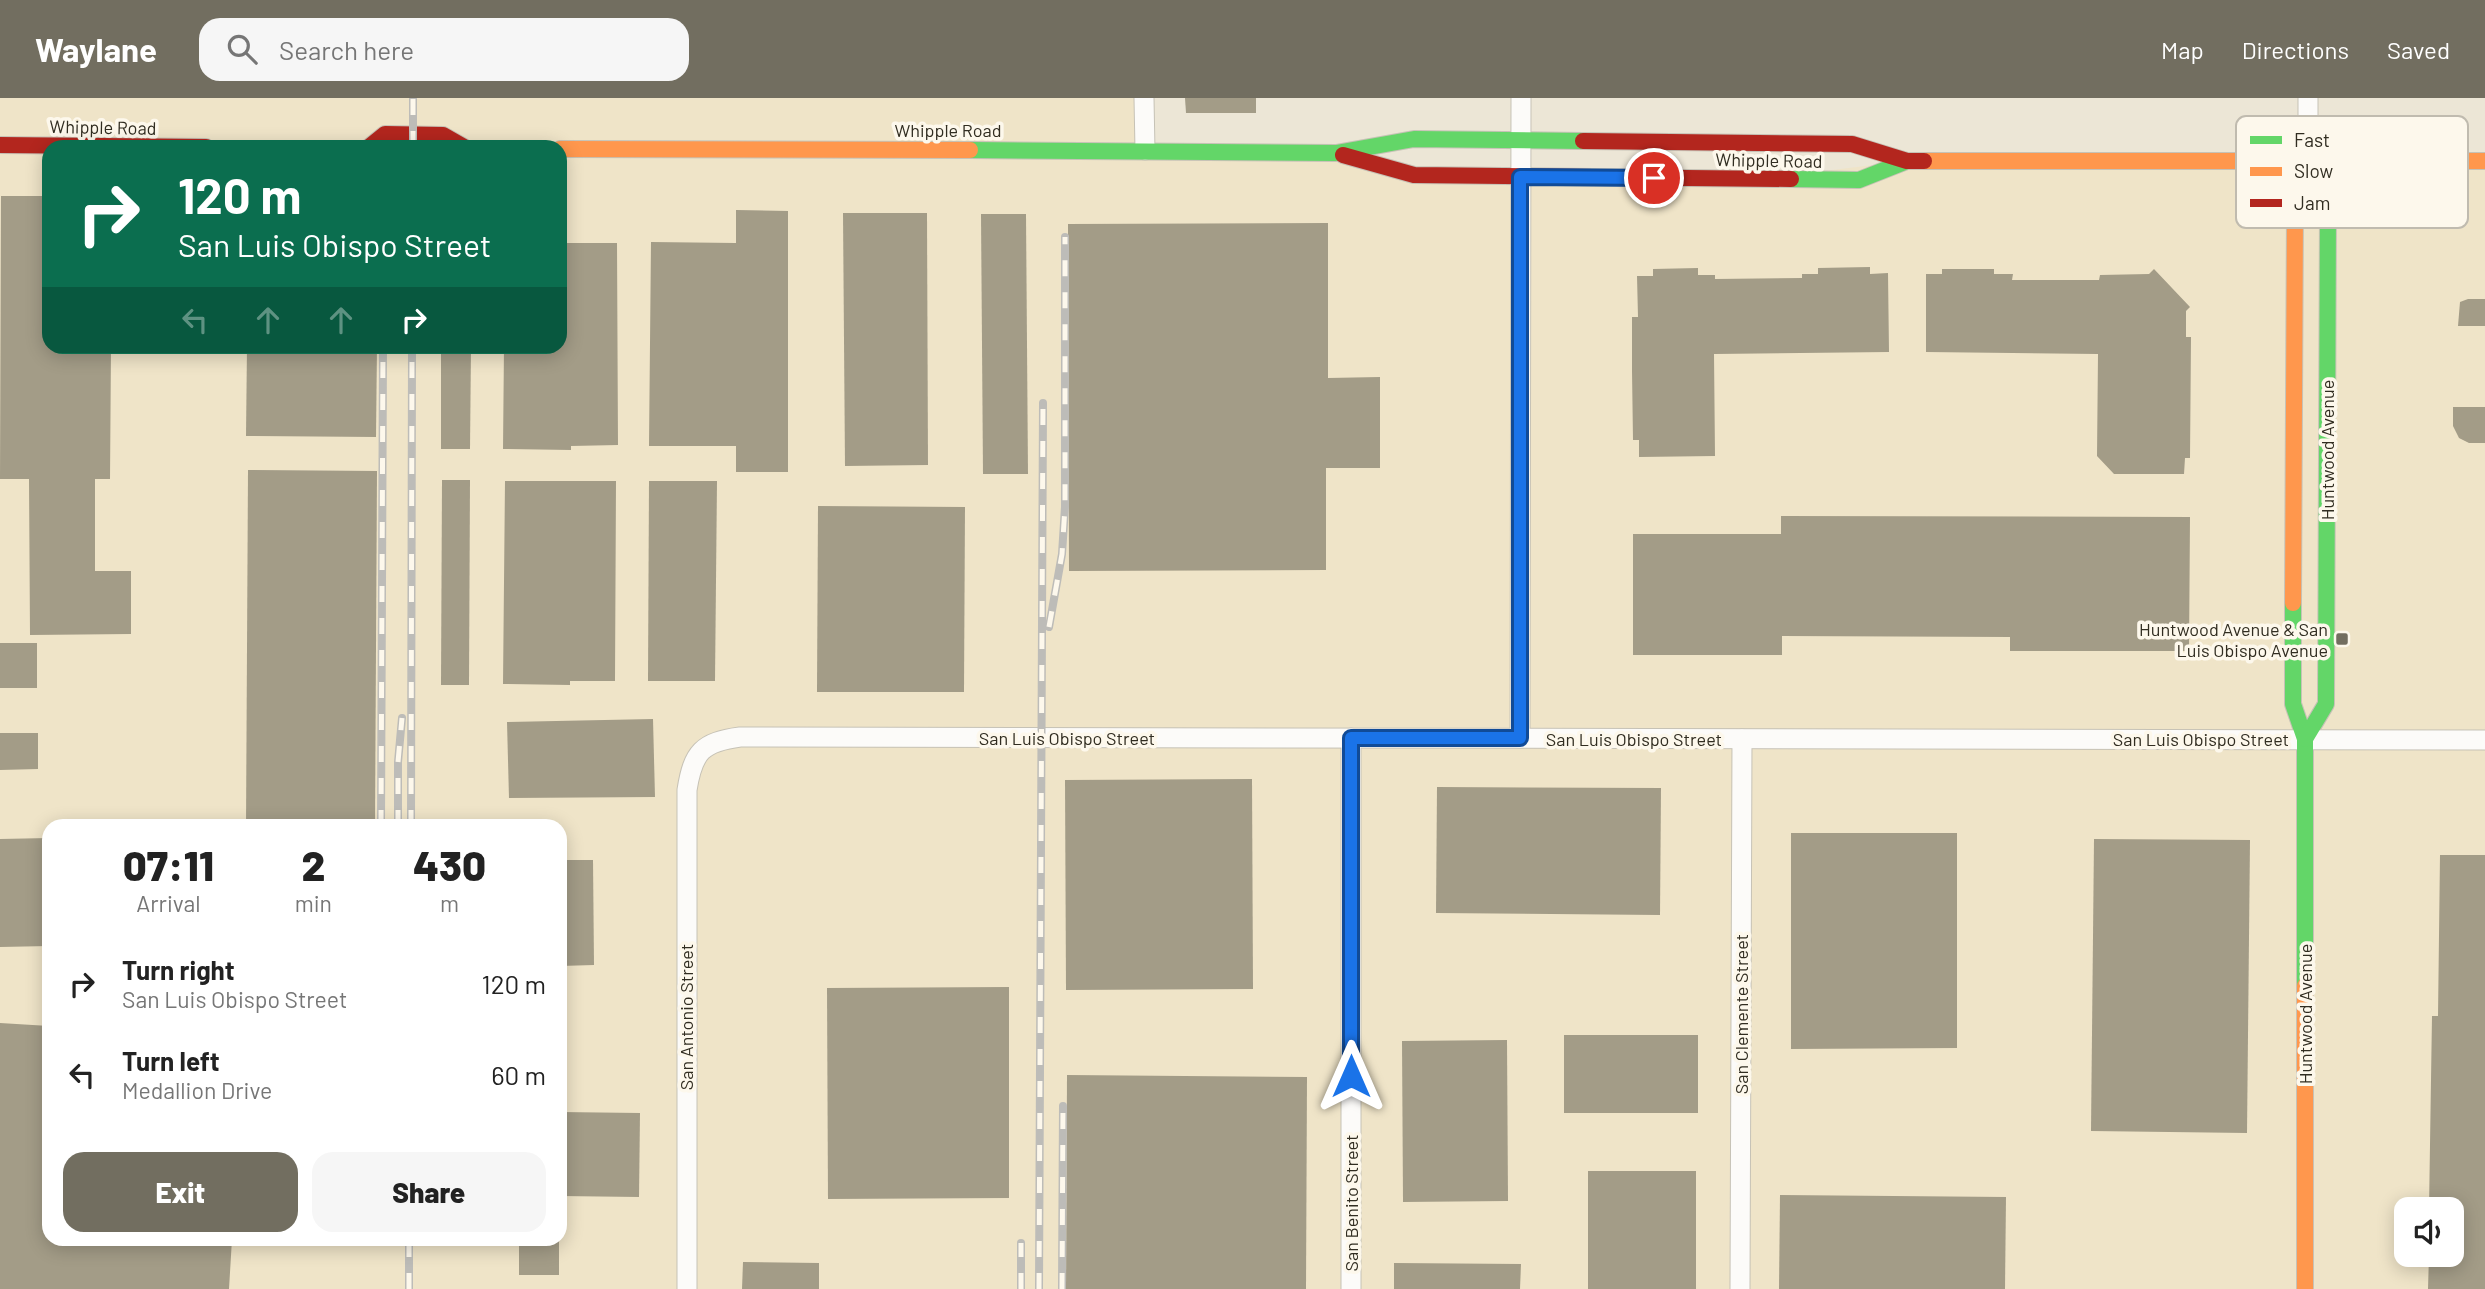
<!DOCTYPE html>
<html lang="en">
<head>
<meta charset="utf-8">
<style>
  :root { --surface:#fff; --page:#f6f6f6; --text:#222; --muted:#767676; --accent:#726e60 }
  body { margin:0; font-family:Barlow,sans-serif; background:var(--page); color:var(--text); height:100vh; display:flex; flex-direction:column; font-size:26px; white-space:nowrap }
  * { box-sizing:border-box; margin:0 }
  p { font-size:23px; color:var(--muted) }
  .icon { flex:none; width:38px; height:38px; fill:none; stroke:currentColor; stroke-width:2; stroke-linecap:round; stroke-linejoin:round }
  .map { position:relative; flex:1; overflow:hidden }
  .details { position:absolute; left:42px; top:721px; width:525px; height:427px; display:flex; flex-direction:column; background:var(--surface); border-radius:21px; box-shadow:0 4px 18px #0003 }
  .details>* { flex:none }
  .guide { position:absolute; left:42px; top:42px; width:525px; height:214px; border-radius:21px; box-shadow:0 4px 18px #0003; background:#0b6e4f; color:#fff; overflow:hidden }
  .buttons { position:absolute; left:2394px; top:1099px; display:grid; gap:14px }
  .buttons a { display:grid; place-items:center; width:70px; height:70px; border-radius:14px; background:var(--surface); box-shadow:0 4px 18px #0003; font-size:35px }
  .pin { position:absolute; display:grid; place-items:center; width:60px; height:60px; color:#fff; margin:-30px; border:4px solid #fff; border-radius:50%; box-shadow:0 2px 7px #0007 }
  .me { position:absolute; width:77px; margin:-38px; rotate:0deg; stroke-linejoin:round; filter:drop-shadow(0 0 5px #0008) }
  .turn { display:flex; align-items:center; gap:24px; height:147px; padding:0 21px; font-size:32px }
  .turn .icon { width:91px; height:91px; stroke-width:2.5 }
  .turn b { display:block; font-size:49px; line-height:60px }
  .lanes { display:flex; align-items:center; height:66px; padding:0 21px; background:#0003; justify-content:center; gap:35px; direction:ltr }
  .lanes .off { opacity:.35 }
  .eta { display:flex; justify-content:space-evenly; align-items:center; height:119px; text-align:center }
  .eta b { font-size:42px; font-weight:800; line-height:49px }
  .action { display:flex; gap:14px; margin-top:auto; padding:14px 21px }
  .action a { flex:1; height:80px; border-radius:21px; background:var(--accent); color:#fff; font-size:28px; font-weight:800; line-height:80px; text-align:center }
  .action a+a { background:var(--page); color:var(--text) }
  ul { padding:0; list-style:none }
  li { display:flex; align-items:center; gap:21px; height:91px; padding:0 21px }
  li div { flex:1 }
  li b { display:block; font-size:26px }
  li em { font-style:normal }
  header { display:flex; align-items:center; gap:42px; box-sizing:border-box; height:98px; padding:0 35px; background:var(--accent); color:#fff }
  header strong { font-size:33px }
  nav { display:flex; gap:38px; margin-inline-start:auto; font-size:24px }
  .search { width:490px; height:63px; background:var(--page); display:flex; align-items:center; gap:18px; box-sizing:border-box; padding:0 24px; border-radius:21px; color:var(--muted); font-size:26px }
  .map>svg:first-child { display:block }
</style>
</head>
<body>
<header>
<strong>Waylane</strong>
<div class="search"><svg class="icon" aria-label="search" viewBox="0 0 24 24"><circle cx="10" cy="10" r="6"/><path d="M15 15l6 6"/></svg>Search here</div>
<nav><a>Map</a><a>Directions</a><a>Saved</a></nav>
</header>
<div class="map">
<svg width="2485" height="1191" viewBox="0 0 2485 1191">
  <rect width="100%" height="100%" fill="#ece6d6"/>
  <path fill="#efe4c8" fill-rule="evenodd" d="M0,0h1144l1,51 191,4 78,22 343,4 150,-18h578v1128h-2485zM49,49h511v199h-511zM49,728h511v413h-511zM2406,1111h46v46h-46z"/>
  <g fill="#a39c87">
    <polygon points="1185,0 1256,0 1256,15 1186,15"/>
    <polygon points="1,98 49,98 49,248 111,248 110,381 95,381 95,473 131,473 131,536 30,537 29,381 0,381"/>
    <polygon points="736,112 788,113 788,374 736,374 736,348 649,348 651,144 736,145"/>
    <polygon points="843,115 927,115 928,367 845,368"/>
    <polygon points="981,116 1026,116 1028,376 983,376"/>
    <polygon points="1328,125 1328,280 1380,279 1380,370 1326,370 1326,472 1069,473 1068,126"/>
    <polygon points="560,145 617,145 618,347 571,348 571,352 503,351 504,248 560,248"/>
    <polygon points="1870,169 1870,176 1888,175 1889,254 1714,256 1715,358 1639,359 1639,342 1633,342 1632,273 1632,219 1638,219 1637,178 1653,178 1653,171 1698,170 1698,177 1715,177 1715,181 1802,180 1802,176 1818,176 1818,170"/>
    <polygon points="1942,171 1994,171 1994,176 2013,176 2012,182 2099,182 2100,177 2149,176 2154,171 2190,209 2186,213 2186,239 2191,239 2190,360 2185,360 2184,376 2114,376 2097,358 2098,256 1926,254 1926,176 1942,176"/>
    <polygon points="2485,201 2485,228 2458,228 2460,204 2468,201"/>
    <polygon points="247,248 377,248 376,339 246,338"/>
    <polygon points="441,248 471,248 470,351 441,351"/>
    <polygon points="2453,309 2485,309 2485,345 2469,345 2459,340 2453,328"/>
    <polygon points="248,372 377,373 375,728 246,728"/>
    <polygon points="442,382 470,382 469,587 441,587"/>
    <polygon points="505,383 616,383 615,583 570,583 570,587 503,586"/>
    <polygon points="649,383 717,383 715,583 648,583"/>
    <polygon points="818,408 965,409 964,594 817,594"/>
    <polygon points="1781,418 2190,419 2189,553 2010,553 2010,539 1782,538 1782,557 1633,557 1633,436 1781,436"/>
    <rect x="0" y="545" width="37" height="45"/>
    <polygon points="653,621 655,699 509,700 507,624"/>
    <polygon points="0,635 38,635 38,671 0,672"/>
    <polygon points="1252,681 1253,891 1066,892 1065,682"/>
    <polygon points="1437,689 1661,690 1660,817 1436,815"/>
    <polygon points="1791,735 1957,735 1957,950 1791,951"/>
    <polygon points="49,740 49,848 0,849 0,741"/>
    <polygon points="2094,741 2250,742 2247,1035 2091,1033"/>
    <polygon points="2440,757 2485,757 2485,1191 2428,1191 2429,1157 2452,1157 2452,1111 2429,1111 2432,918 2438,918"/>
    <polygon points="560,762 593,762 594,867 560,868"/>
    <polygon points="1009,889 1009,1100 828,1101 827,890"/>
    <polygon points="0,925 49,928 49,1141 232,1141 229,1191 0,1191"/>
    <rect x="1564" y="937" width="134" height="78"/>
    <polygon points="1507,942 1508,1103 1403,1104 1402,943"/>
    <polygon points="1067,977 1307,979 1306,1191 1066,1191"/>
    <polygon points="560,1014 640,1015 639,1099 560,1098"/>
    <rect x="1588" y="1073" width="108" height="118"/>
    <polygon points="1780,1097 2006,1099 2005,1191 1779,1191"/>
    <rect x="519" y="1141" width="40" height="36"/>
    <polygon points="743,1164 819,1165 819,1191 742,1191"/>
    <polygon points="1394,1165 1521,1166 1520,1191 1394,1191"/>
  </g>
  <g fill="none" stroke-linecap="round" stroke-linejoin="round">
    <g stroke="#c6c2b6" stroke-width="21">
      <g id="street">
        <polyline points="1144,0 1145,52"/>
        <polyline points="2308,62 2308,0"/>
        <polyline points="1520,640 1521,0"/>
        <path d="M687,1191v-499c6,-38 15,-48 53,-53l1745,3"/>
        <polyline points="1351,1191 1351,640"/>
        <polyline points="1740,1191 1742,641"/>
      </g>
    </g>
    <g stroke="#c6c2b6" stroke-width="18">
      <g id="fast">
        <polyline points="970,52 1336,55 1414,41 1583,43"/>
        <polyline points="1791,81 1859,82 1907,63"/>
        <polyline points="2293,505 2293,606 2305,641 2305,888"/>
        <polyline points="2305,641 2326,606 2328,110 2308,62"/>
      </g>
    </g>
    <g stroke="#c6c2b6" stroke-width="18">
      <g id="slow">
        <polyline points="560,51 970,52"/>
        <polyline points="1924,63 2485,63"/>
        <polyline points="2293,505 2295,109 2308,62"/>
        <polyline points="2305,888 2305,1191"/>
      </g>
    </g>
    <g stroke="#c6c2b6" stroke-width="18">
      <g id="jam">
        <polyline points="1583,43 1852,46 1907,63 1924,63"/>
        <polyline points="0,47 206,49"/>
        <polyline points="369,49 385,36 443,37 464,49"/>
        <polyline points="1343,57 1414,77 1791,81"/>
      </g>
    </g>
    <use href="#street" stroke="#fcfbf9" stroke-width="19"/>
    <use href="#fast" stroke="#63d668" stroke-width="16"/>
    <use href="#slow" stroke="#ff974d" stroke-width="16"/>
    <use href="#jam" stroke="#b3261e" stroke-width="16"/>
    <g stroke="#bdbcb8" stroke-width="8">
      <g id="rail">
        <polyline points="413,49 413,0"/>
        <polyline points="1049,529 1062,456 1065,409 1065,139"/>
        <polyline points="381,728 383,248"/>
        <polyline points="398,728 398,664 402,620"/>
        <polyline points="411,728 412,248"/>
        <polyline points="409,1191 409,1141"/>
        <polyline points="1021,1191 1021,1145"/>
        <polyline points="1039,1191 1043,305"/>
        <polyline points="1062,1191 1063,1008"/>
      </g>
    </g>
    <use href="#rail" stroke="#fdf8ec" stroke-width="5" stroke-dasharray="16" stroke-linecap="butt"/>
  </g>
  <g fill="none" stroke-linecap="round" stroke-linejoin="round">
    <g stroke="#114b97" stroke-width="18">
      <polyline id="route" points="1351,978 1351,640 1520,640 1520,79 1654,80"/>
    </g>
    <use href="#route" stroke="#1a73e8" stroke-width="12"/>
  </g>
  <rect fill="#726e60" stroke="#fdf8ec" stroke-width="2.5" x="2335" y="534" width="14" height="14" rx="3.5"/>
  <g text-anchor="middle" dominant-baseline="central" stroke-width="7" stroke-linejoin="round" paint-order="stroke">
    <g font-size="18" fill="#312d21" stroke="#fdf8ec">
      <text transform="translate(103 29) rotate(1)">Whipple Road</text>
      <text x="948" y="32">Whipple Road</text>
      <text transform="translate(1769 62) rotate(1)">Whipple Road</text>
      <text transform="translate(2327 352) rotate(-90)">Huntwood Avenue</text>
      <text x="1067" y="640">San Luis Obispo Street</text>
      <text x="1634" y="641">San Luis Obispo Street</text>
      <text x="2201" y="641">San Luis Obispo Street</text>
      <text transform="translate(1741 916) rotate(-90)">San Clemente Street</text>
      <text transform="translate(2305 916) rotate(-90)">Huntwood Avenue</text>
      <text transform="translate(686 919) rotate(-90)">San Antonio Street</text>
      <text transform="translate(1351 1105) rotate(-90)">San Benito Street</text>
    </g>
    <g font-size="18" fill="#312d21" stroke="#fdf8ec" text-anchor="end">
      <text x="2328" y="531">Huntwood Avenue &amp; San<tspan x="2328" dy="21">Luis Obispo Avenue</tspan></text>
    </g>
  </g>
  <rect x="2236" y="18" width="232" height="112" rx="10" fill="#fdf8ec" stroke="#c0bbaf" stroke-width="2"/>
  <rect x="2250" y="38" width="32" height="8" fill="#63d668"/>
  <rect x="2250" y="69" width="32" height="9" fill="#ff974d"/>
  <rect x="2250" y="101" width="32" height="8" fill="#b3261e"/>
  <g font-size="19" fill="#312d21">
    <text x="2294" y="49">Fast</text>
    <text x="2294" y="80">Slow</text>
    <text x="2294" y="112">Jam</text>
  </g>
</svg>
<div class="buttons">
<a><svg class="icon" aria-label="sound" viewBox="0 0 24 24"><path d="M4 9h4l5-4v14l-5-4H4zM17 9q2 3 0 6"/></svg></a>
</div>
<div class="pin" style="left:1654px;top:80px;background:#d93025"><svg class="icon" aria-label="arrive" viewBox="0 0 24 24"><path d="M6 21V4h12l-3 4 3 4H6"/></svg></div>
<svg class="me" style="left:1351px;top:978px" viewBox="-20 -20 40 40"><path d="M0-17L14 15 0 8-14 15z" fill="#1a73e8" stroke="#fff" stroke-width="4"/></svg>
<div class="guide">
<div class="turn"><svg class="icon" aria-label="right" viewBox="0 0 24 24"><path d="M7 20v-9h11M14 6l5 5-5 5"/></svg><div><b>120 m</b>San Luis Obispo Street</div></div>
<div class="lanes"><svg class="icon off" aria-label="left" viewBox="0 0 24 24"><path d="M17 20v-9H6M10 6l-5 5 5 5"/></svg><svg class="icon off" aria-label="ahead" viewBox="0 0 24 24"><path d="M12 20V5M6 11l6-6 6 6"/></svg><svg class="icon off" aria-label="ahead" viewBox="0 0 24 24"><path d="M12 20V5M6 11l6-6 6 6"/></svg><svg class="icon" aria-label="right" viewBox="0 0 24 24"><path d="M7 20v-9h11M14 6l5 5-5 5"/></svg></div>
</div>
<section class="details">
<div class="eta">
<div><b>07:11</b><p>Arrival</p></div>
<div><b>2</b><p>min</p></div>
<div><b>430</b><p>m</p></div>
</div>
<ul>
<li><svg class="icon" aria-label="right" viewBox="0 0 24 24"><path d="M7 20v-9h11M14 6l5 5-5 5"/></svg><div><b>Turn right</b><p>San Luis Obispo Street</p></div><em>120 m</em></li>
<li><svg class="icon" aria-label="left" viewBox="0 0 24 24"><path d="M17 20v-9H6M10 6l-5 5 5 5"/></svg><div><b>Turn left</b><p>Medallion Drive</p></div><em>60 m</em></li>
</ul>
<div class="action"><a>Exit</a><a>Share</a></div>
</section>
</div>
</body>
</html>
